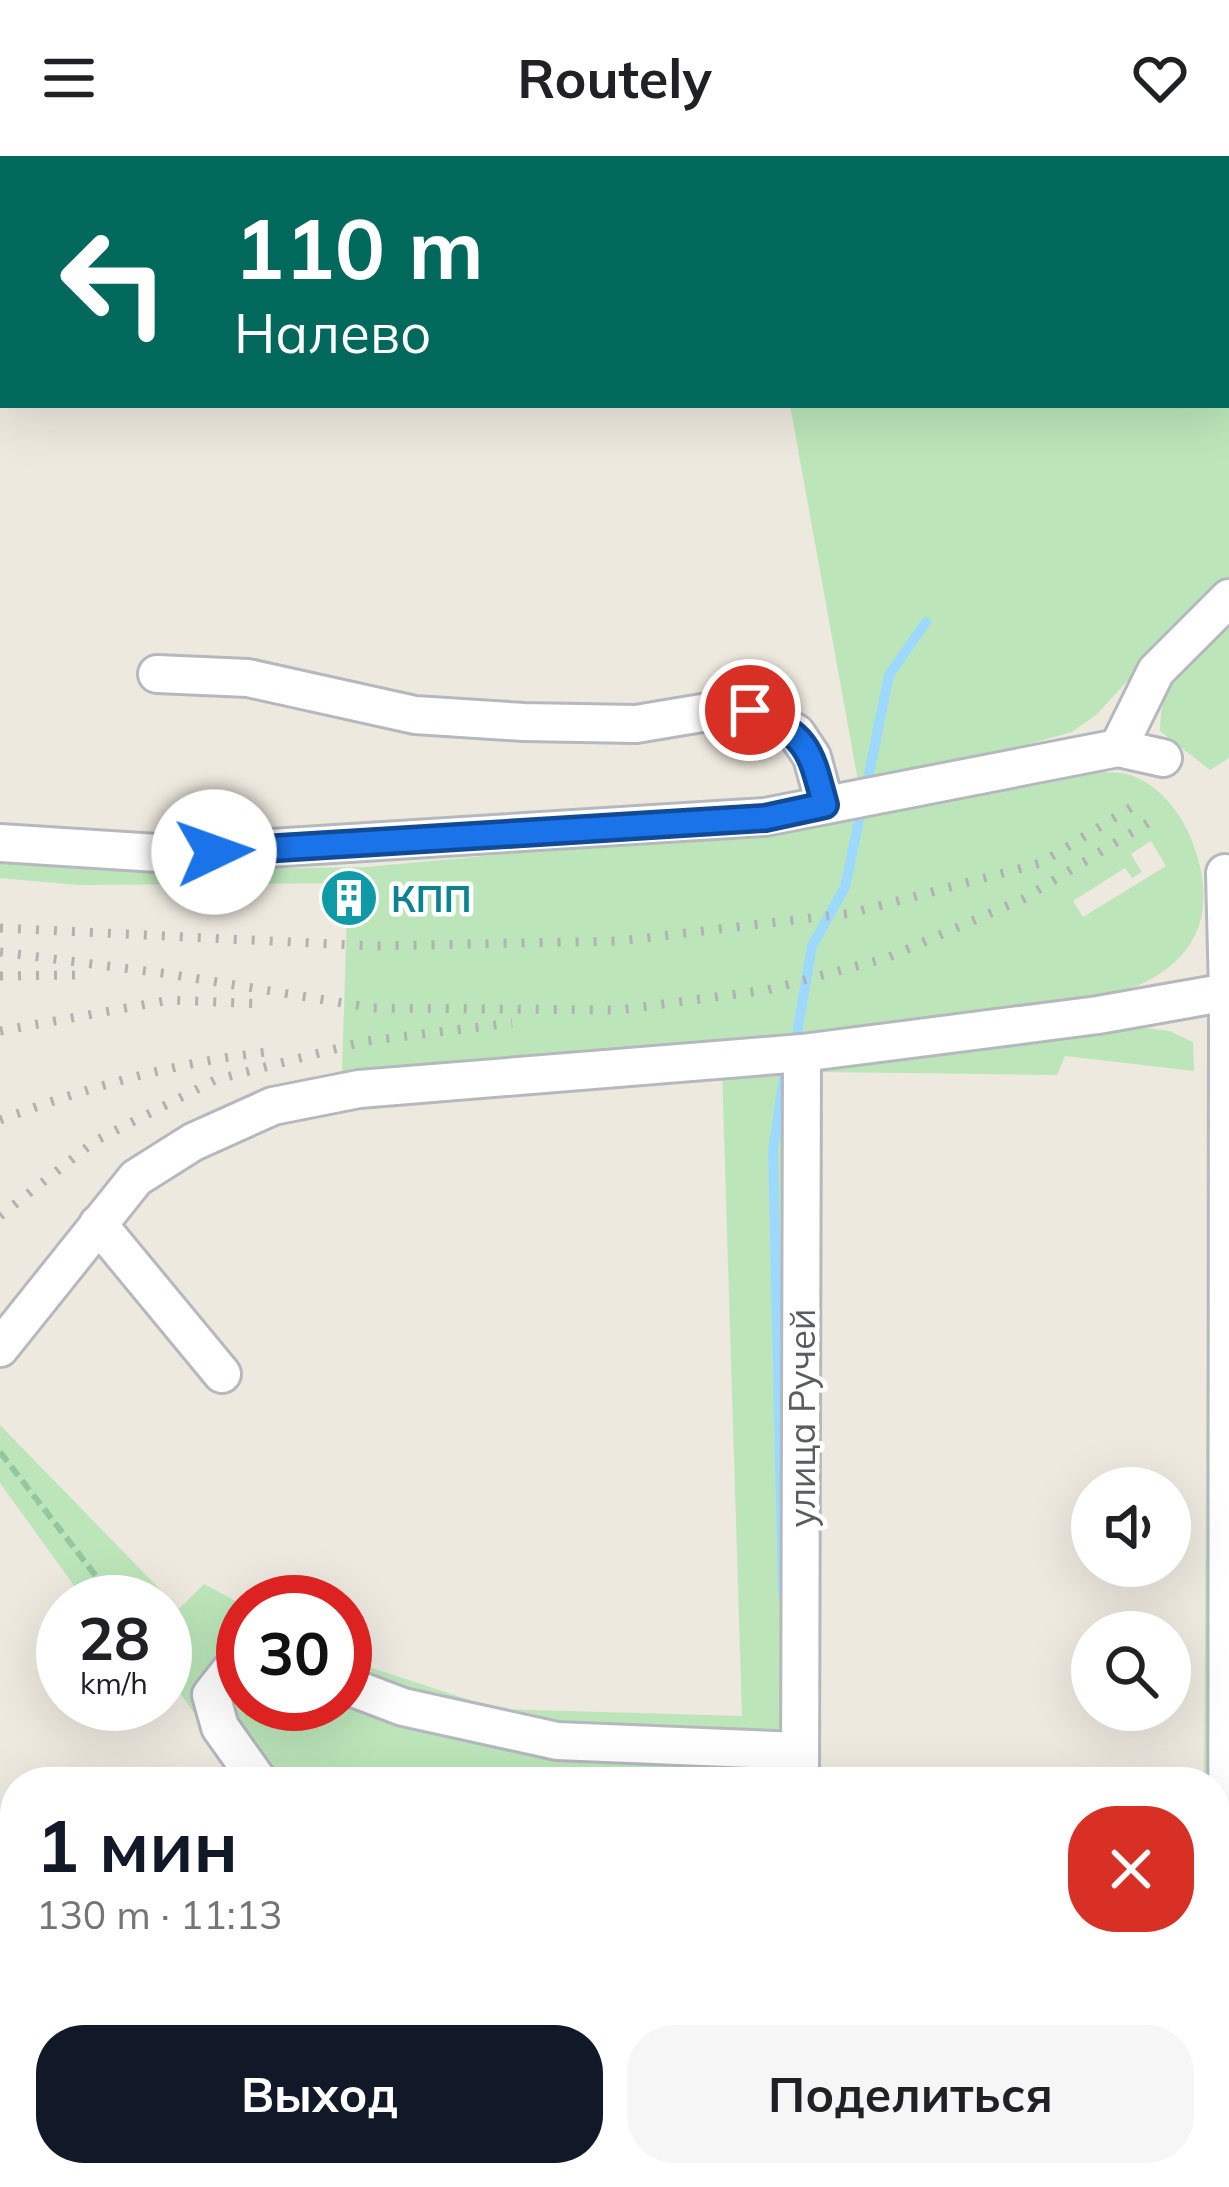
<!DOCTYPE html>
<html lang="ru">
<head>
<meta charset="utf-8">
<style>
  :root { --surface:#fff; --page:#f6f6f6; --text:#202124; --muted:#757577; --accent:#111827 }
  body { margin:0; font-family:Mulish,sans-serif; background:var(--page); color:var(--text); height:100vh; display:flex; flex-direction:column; font-size:45px; white-space:nowrap }
  * { box-sizing:border-box; margin:0 }
  p { font-size:39px; color:var(--muted) }
  .icon { flex:none; width:66px; height:66px; fill:none; stroke:currentColor; stroke-width:2; stroke-linecap:round; stroke-linejoin:round }
  .map { position:relative; flex:1; overflow:hidden }
  .panel { position:absolute; left:0px; top:1611px; width:1230px; height:420px; display:flex; flex-direction:column; background:var(--surface); border-radius:48px 48px 0 0; box-shadow:0 12px 48px #0002 }
  .panel>* { flex:none }
  .banner { position:absolute; left:0px; top:0px; width:1230px; height:252px; box-shadow:0 12px 48px #0002; background:#00695c; color:#fff; overflow:hidden }
  .controls { position:absolute; left:1071px; top:1311px; display:grid; gap:24px }
  .controls a { display:grid; place-items:center; width:120px; height:120px; border-radius:50%; background:var(--surface); box-shadow:0 12px 48px #0002; font-size:60px }
  .speed { position:absolute; left:36px; top:1419px; display:flex; gap:24px; font-size:60px; font-weight:700; text-align:center }
  .speed>* { display:grid; place-content:center; width:156px; height:156px; border-radius:50%; background:var(--surface); box-shadow:0 12px 48px #0002; line-height:1 }
  .speed small { font-size:30px; font-weight:400 }
  .speed .limit { border:18px solid #d22; background:#fff; color:#111 }
  .pin { position:absolute; display:grid; place-items:center; width:102px; height:102px; color:#fff; margin:-51px; border:6px solid #fff; border-radius:50%; box-shadow:0 3px 12px #0007 }
  .me { position:absolute; width:132px; margin:-66px; rotate:87deg; stroke-linejoin:round; filter:drop-shadow(0 0 9px #0008) }
  .turn { display:flex; align-items:center; gap:42px; height:252px; padding:0 36px; font-size:54px }
  .turn .icon { width:156px; height:156px; stroke-width:2.5 }
  .turn b { display:block; font-size:84px; line-height:102px }
  .round { display:grid; place-items:center; flex:none; width:126px; height:126px; border-radius:48px; background:var(--page) }
  .head { display:flex; align-items:center; justify-content:space-between; height:204px; padding:0 36px }
  h1 { font-size:72px; font-weight:700; line-height:90px; color:var(--accent) }
  .primary-button { display:flex; gap:24px; margin-top:auto; padding:24px 36px }
  .primary-button a { flex:1; height:138px; border-radius:48px; background:var(--accent); color:#fff; font-size:48px; font-weight:700; line-height:138px; text-align:center }
  .primary-button a+a { background:var(--page); color:var(--text) }
  header { display:flex; justify-content:space-between; align-items:center; height:156px; padding:0 36px; background:var(--surface); font-size:54px; font-weight:700 }
  .map>svg:first-child { display:block }
</style>
</head>
<body>
<header><svg class="icon" aria-label="menu" viewBox="0 0 24 24"><path d="M4 6h16M4 12h16M4 18h16"/></svg>Routely<svg class="icon" aria-label="heart" viewBox="0 0 24 24"><path d="M12 20l-8-8c-3-5 5-10 8-4 3-6 11-1 8 4z"/></svg></header>
<div class="map">
<svg width="1229" height="2031" viewBox="0 0 1229 2031">
  <rect width="100%" height="100%" fill="#ede9df"/>
  <g fill="#bce6ba" fill-rule="evenodd">
    <polygon points="718,0 1229,0 1229,430 1144,507 1097,558 1072,576 968,605 858,625 790,249 1227,249 1227,3"/>
    <path d="M1229,460v142l-19,12 -50,-39c2,-62 28,-74 69,-115z"/>
    <path d="M1082,616c14,1 32,-1 45,2 29,8 52,36 63,62 37,90 -4,142 -95,164 -55,13 -115,16 -171,24 -206,30 -416,42 -624,60l42,-13 5,-159h17l1,-29 -288,2 -77,-7v-19l176,11 190,-3 411,-38zM1151,685l15,25 -83,51 -10,-16 52,-33 7,10 10,-6 -11,-18z"/>
    <polygon points="1139,871 1169,875 1193,886 1194,915 1065,900 1057,919 822,916 817,1626 818,914 844,902"/>
    <polygon points="1209,888 1214,892 1214,1626 1204,1626"/>
    <polygon points="793,907 790,1582 556,1574 345,1519 345,1503 497,1553 742,1560 722,914"/>
    <polygon points="0,1269 179,1453 204,1428 243,1449 243,1495 206,1574 173,1527 165,1532 165,1446 86,1446 0,1327"/>
    <polygon points="243,1522 243,1548 345,1548 752,1601 774,1616 781,1626 744,1626 743,1623 273,1626 223,1541"/>
    <polygon points="0,1882 15,1900 15,2016 111,2016 123,2031 0,2031"/>
    <polygon points="509,2016 815,2016 803,2031 761,2031 740,2017 714,2026 717,2031 519,2031"/>
    <polygon points="860,2016 974,2016 987,2031 835,2031 842,2022"/>
  </g>
  <g fill="none" stroke-linecap="round" stroke-linejoin="round">
    <g stroke="#9dd9ff" stroke-width="10">
      <polyline points="866,632 889,519 926,466"/>
      <polyline points="795,889 812,790 845,731 862,650"/>
      <polyline points="783,1438 773,995 786,906"/>
    </g>
    <g stroke="#b5b8bd" stroke-width="42">
      <g id="minor">
        <polyline points="157,518 248,522 415,559 524,566 636,568 726,553 750,553 796,577 812,601 825,649"/>
        <polyline points="1118,592 1156,515 1229,442"/>
        <polyline points="0,687 173,698 765,661 1118,592 1163,602"/>
        <polyline points="1225,717 1228,836 1227,2031"/>
        <polyline points="98,1068 222,1218"/>
        <polyline points="0,1192 136,1022 193,986 273,950 359,933 802,897 1098,859 1228,836"/>
        <polyline points="243,1507 234,1510 211,1539 220,1571 259,1626"/>
        <polyline points="345,1529 403,1551 557,1585 800,1595"/>
        <polyline points="800,1626 802,897"/>
        <polyline points="0,1999 22,2031"/>
        <polyline points="554,2016 580,2031"/>
        <polyline points="1003,2016 1003,2031"/>
        <polyline points="817,2031 828,2016"/>
      </g>
    </g>
    <g stroke="#92c79f" stroke-width="6" stroke-dasharray="12 6" stroke-linecap="butt">
      <polyline points="824,0 832,3"/>
      <polyline points="1227,109 1229,110"/>
      <polyline points="0,1296 116,1446"/>
      <polyline points="165,1494 187,1515"/>
      <polyline points="613,2030 740,2031"/>
      <polyline points="857,2031 895,2031"/>
      <polyline points="1155,2031 1190,2031"/>
    </g>
    <use href="#minor" stroke="#fff" stroke-width="36"/>
    <g stroke="#b1b2b2" stroke-width="9" stroke-dasharray="3 15" stroke-linecap="butt">
      <polyline points="0,772 374,790 620,785 852,757 1041,707 1135,649"/>
      <polyline points="0,796 169,818 373,852 619,854 767,834 887,802 1023,743 1151,665"/>
      <polyline points="0,820 79,819"/>
      <polyline points="0,875 170,844 265,848"/>
      <path d="M0,964c90,-34 181,-59 276,-69"/>
      <polyline points="0,1060 95,985 215,924 366,885 512,867"/>
    </g>
  </g>
  <g fill="none" stroke-linecap="round" stroke-linejoin="round">
    <g stroke="#114b97" stroke-width="30">
      <path id="route" d="M214,696l551,-34 60,-13c-16,-60 -17,-68 -75,-95"/>
    </g>
    <use href="#route" stroke="#1a73e8" stroke-width="21"/>
  </g>
  <defs>
    <g id="building-disc" transform="scale(3)"><circle r="9.5" fill="#0f9aa8" stroke="#fff"/><path d="M-4-6H4V6H1V3H-1V6H-4ZM-2.5-4.3h1.7v1.8h-1.7ZM.8-4.3h1.7v1.8H.8ZM-2.5-1h1.7V.8h-1.7ZM.8-1h1.7V.8H.8Z" fill="#fff"/></g>
  </defs>
  <g fill-rule="evenodd">
    <use href="#building-disc" x="349" y="742"/>
  </g>
  <g text-anchor="middle" dominant-baseline="central" stroke-width="9" stroke-linejoin="round" paint-order="stroke">
    <g font-size="36" font-weight="bold" fill="#0d838f" stroke="#fff" text-anchor="start">
      <text x="391" y="742">КПП</text>
    </g>
    <g font-size="36" fill="#585d61" stroke="#fff">
      <text transform="translate(801 1262) rotate(-90)">улица Ручей</text>
    </g>
  </g>
</svg>
<div class="controls">
<a><svg class="icon" aria-label="sound" viewBox="0 0 24 24"><path d="M4 9h4l5-4v14l-5-4H4zM17 9q2 3 0 6"/></svg></a>
<a><svg class="icon" aria-label="search" viewBox="0 0 24 24"><circle cx="10" cy="10" r="6"/><path d="M15 15l6 6"/></svg></a>
</div>
<div class="speed"><div>28<small>km/h</small></div><div class="limit">30</div></div>
<div class="pin" style="left:750px;top:554px;background:#d93025"><svg class="icon" aria-label="arrive" viewBox="0 0 24 24"><path d="M6 21V4h12l-3 4 3 4H6"/></svg></div>
<svg class="me" style="left:214px;top:696px" viewBox="-20 -20 40 40"><circle r="19" fill="#fff"/><path d="M0-13L10 11 0 6-10 11z" fill="#1a73e8"/></svg>
<div class="banner">
<div class="turn"><svg class="icon" aria-label="left" viewBox="0 0 24 24"><path d="M17 20v-9H6M10 6l-5 5 5 5"/></svg><div><b>110 m</b>Налево</div></div>
</div>
<section class="panel">
<div class="head"><div><h1>1 мин</h1><p>130 m · 11:13</p></div><a class="round" style="background:#d93025;color:#fff"><svg class="icon" aria-label="close" viewBox="0 0 24 24"><path d="M6 6l12 12M18 6L6 18"/></svg></a></div>
<div class="primary-button"><a>Выход</a><a>Поделиться</a></div>
</section>
</div>
</body>
</html>
